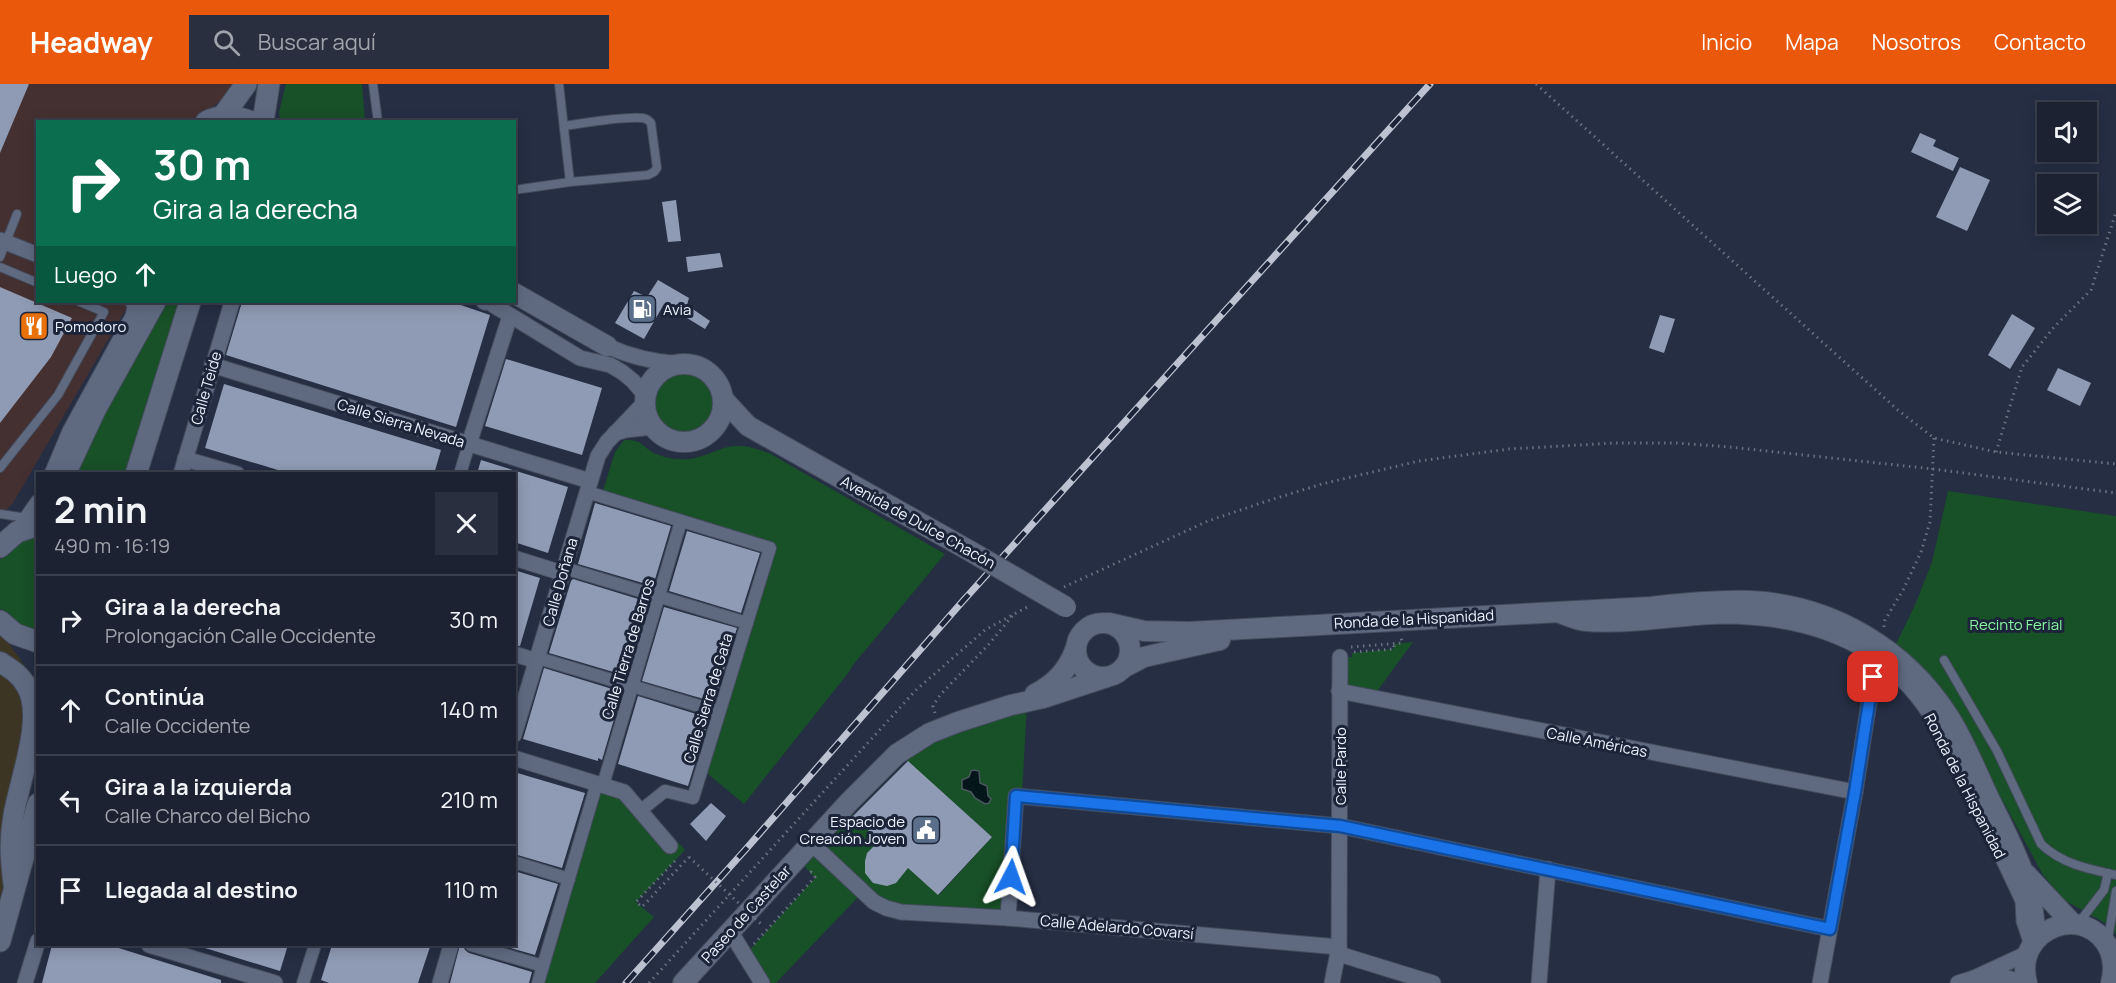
<!DOCTYPE html>
<html lang="es">
<head>
<meta charset="utf-8">
<style>
  :root { --surface:#1c2232; --page:#292f3e; --text:#f1f3f6; --muted:#a0a4ac; --line:#3a3f4d; --accent:#ea580c }
  body { margin:0; font-family:Manrope,sans-serif; background:var(--page); color:var(--text); height:100vh; display:flex; flex-direction:column; font-size:22px; white-space:nowrap }
  * { box-sizing:border-box; margin:0 }
  p { font-size:20px; color:var(--muted) }
  .icon { flex:none; width:33px; height:33px; fill:none; stroke:currentColor; stroke-width:2; stroke-linecap:round; stroke-linejoin:round }
  .map { position:relative; flex:1; overflow:hidden }
  .sheet { position:absolute; left:36px; top:388px; width:480px; height:474px; display:flex; flex-direction:column; background:var(--surface); border-radius:0px; box-shadow:0 3px 15px #0003,0 0 0 2px var(--line) }
  .sheet>* { flex:none }
  .top-card { position:absolute; left:36px; top:36px; width:480px; height:183px; border-radius:0px; box-shadow:0 3px 15px #0003,0 0 0 2px var(--line); background:#0b6e4f; color:#fff; overflow:hidden }
  .fabs { position:absolute; left:2037px; top:18px; display:grid; gap:12px }
  .fabs a { display:grid; place-items:center; width:60px; height:60px; border-radius:0px; background:var(--surface); box-shadow:0 3px 15px #0003,0 0 0 2px var(--line); font-size:30px }
  .pin { position:absolute; display:grid; place-items:center; width:51px; height:51px; color:#fff; margin:-26px; border-radius:12px; box-shadow:0 3px 9px #0006 }
  .me { position:absolute; width:66px; margin:-33px; rotate:4deg; stroke-linejoin:round; filter:drop-shadow(0 0 4px #0008) }
  .turn { display:flex; align-items:center; gap:21px; height:126px; padding:0 18px; font-size:27px }
  .turn .icon { width:78px; height:78px; stroke-width:2.5 }
  .turn b { display:block; font-size:42px; line-height:51px }
  .then { display:flex; align-items:center; height:57px; padding:0 18px; background:#0003; gap:12px; font-size:22px }
  .round { display:grid; place-items:center; flex:none; width:63px; height:63px; border-radius:0px; background:var(--page) }
  .headline { display:flex; align-items:center; justify-content:space-between; height:102px; padding:0 18px }
  h1 { font-size:36px; font-weight:700; line-height:45px }
  ul { padding:0; list-style:none }
  li { display:flex; align-items:center; gap:18px; height:90px; padding:0 18px; border-top:2px solid var(--line) }
  li div { flex:1 }
  li b { display:block; font-size:22px }
  li em { font-style:normal }
  header { display:flex; align-items:center; gap:36px; box-sizing:border-box; height:84px; padding:0 30px; background:var(--accent); color:#fff }
  header strong { font-size:28px }
  nav { display:flex; gap:33px; margin-inline-start:auto; font-size:21px }
  .search { width:420px; height:54px; background:var(--page); display:flex; align-items:center; gap:15px; box-sizing:border-box; padding:0 21px; border-radius:0px; color:var(--muted); font-size:22px }
  .map>svg:first-child { display:block }
</style>
</head>
<body>
<header>
<strong>Headway</strong>
<div class="search"><svg class="icon" aria-label="search" viewBox="0 0 24 24"><circle cx="10" cy="10" r="6"/><path d="M15 15l6 6"/></svg>Buscar aquí</div>
<nav><a>Inicio</a><a>Mapa</a><a>Nosotros</a><a>Contacto</a></nav>
</header>
<div class="map">
<svg width="2116" height="899" viewBox="0 0 2116 899">
  <rect width="100%" height="100%" fill="#252e43"/>
  <polygon fill="#443031" points="0,0 233,0 222,16 193,37 38,38 38,218 130,218 13,419 0,433"/>
  <polygon fill="#3c3524" points="0,550 6,555 38,601 37,677 0,829"/>
  <g fill="#185027">
    <polygon points="286,0 362,0 365,37 280,37 279,28"/>
    <polygon points="168,218 180,218 126,390 76,390 98,341"/>
    <circle cx="684" cy="319" r="35"/>
    <path d="M624,356c21,0 17,7 32,14 7,3 16,5 23,5 18,2 33,-8 49,-12 14,-4 29,2 41,6l176,101 -92,111 -4,7 -105,132 -42,-35 68,-221 -168,-54 13,-42z"/>
    <polygon points="1948,407 2116,432 2116,851 2112,843 2064,816 2043,791 1948,616 1923,584 1896,560 1915,521 1932,478"/>
    <polygon points="37,449 37,551 8,536 0,524 0,476 13,459"/>
    <polygon points="1413,558 1373,613 1339,607 1340,573 1352,573 1352,569 1393,565 1394,560"/>
    <path d="M1027,618l-5,95 -14,121 -107,-6 -38,-20 -87,91h-14l-17,-28 70,-77 -18,-20 48,-50 40,36c-12,3 -17,5 -20,17l40,3 34,31 53,-58 -86,-77 24,-27z"/>
    <polygon points="597,699 624,708 670,762 677,757 685,766 636,818 654,833 595,899 538,899"/>
  </g>
  <polygon fill="#05161b" stroke="#4b585f" stroke-width="1.5" points="974,686 979,687 980,699 987,702 988,712 991,715 989,719 985,720 975,714 971,708 962,705 962,696 969,693 971,687"/>
  <g fill="#8f9bb4">
    <polygon points="0,0 29,0 0,69"/>
    <polygon points="1920,49 1936,56 1933,62 1959,74 1953,87 1911,68"/>
    <polygon points="1960,83 1990,96 1967,147 1936,133"/>
    <polygon points="676,116 681,157 668,158 662,118"/>
    <polygon points="720,169 723,183 688,188 686,173"/>
    <polygon points="658,196 689,214 687,221 710,237 705,245 664,220 644,255 615,239 634,207 647,213"/>
    <polygon points="0,203 72,234 51,273 0,339"/>
    <polygon points="242,218 452,218 490,231 456,343 226,271"/>
    <polygon points="2012,230 2035,244 2010,285 1988,271"/>
    <polygon points="1660,231 1675,235 1664,269 1649,264"/>
    <polygon points="506,275 602,304 582,371 485,342"/>
    <polygon points="2058,284 2091,299 2080,322 2047,306"/>
    <polygon points="224,300 441,366 434,390 291,390 205,364"/>
    <polygon points="481,376 568,403 548,469 514,458 514,390 477,390"/>
    <polygon points="595,419 671,442 653,502 578,480"/>
    <polygon points="687,447 760,469 741,529 669,507"/>
    <polygon points="514,486 540,494 520,562 514,561"/>
    <polygon points="573,495 648,518 627,592 549,569 571,497"/>
    <polygon points="664,523 737,544 714,618 642,597"/>
    <polygon points="544,584 622,608 602,676 598,674 598,677 523,655"/>
    <polygon points="638,612 709,634 688,702 618,680"/>
    <polygon points="908,677 992,753 938,811 908,784 896,799 887,802 873,799 865,789 865,777 867,769 880,756 852,733"/>
    <polygon points="514,688 585,709 562,784 514,770"/>
    <polygon points="711,719 726,732 706,757 690,740"/>
    <polygon points="514,787 558,800 535,871 500,861 514,861"/>
    <polygon points="52,861 109,861 221,896 221,899 42,899"/>
    <polygon points="205,861 288,861 280,887 205,864"/>
    <polygon points="332,861 423,861 430,863 418,899 329,899 321,896"/>
    <polygon points="460,861 463,861 465,866 469,869 532,888 529,899 450,899"/>
  </g>
  <g fill="none" stroke-linecap="round" stroke-linejoin="round">
    <g stroke="#444b5c" stroke-width="10">
      <g id="service">
        <polyline points="373,0 378,38"/>
        <path d="M564,42c21,-3 58,-10 79,-8 5,1 5,2 8,5l6,45 -3,4 -6,3 -78,7"/>
        <polyline points="514,106 570,98 559,0"/>
        <polyline points="0,173 17,130"/>
        <polyline points="0,183 38,199"/>
        <polyline points="0,384 58,311 104,228 80,218"/>
        <polyline points="0,430 27,434"/>
        <path d="M1944,576l53,91 44,93c21,20 47,25 75,31"/>
        <polyline points="2077,841 2104,806 2108,789"/>
        <polyline points="2108,855 2116,807"/>
      </g>
    </g>
    <g stroke="#444b5c" stroke-width="14">
      <g id="pedestrian">
        <polyline points="460,390 469,360"/>
        <polyline points="587,408 770,464 693,714 665,707 640,727"/>
        <polyline points="564,484 747,539"/>
        <polyline points="538,574 719,628"/>
        <polyline points="603,701 681,437"/>
        <polyline points="514,778 569,795"/>
        <polyline points="471,861 543,882"/>
        <polyline points="303,899 315,861"/>
        <polyline points="538,899 597,699"/>
      </g>
    </g>
    <g stroke="#444b5c" stroke-width="17">
      <g id="minor">
        <polyline points="0,156 38,171"/>
        <polyline points="484,218 490,219 580,274 610,281 622,288 633,297 645,311"/>
        <path d="M607,262c24,11 46,16 73,18"/>
        <polyline points="212,281 590,397"/>
        <polyline points="615,349 626,346 652,343"/>
        <polyline points="469,360 510,232"/>
        <polyline points="185,375 237,390"/>
        <polyline points="52,390 70,347 133,232 135,222 133,218"/>
        <polyline points="181,390 232,218"/>
        <polyline points="17,448 38,418"/>
        <polyline points="514,474 562,489"/>
        <path d="M1556,530c8,3 17,7 26,9 44,5 95,-6 140,-7 83,0 161,25 208,98 16,24 27,51 40,76 18,37 36,74 53,111l1,20 6,18"/>
        <polyline points="514,570 537,577"/>
        <polyline points="1339,607 1855,708"/>
        <polyline points="514,651 598,372 607,358 645,318"/>
        <polyline points="514,674 624,708 670,762"/>
        <polyline points="811,759 874,818 886,824 901,828 1008,834 1339,863"/>
        <polyline points="1008,834 1016,712 1340,742 1830,845"/>
        <polyline points="730,847 762,899"/>
        <polyline points="149,861 275,899"/>
        <polyline points="1339,870 1433,899"/>
        <polyline points="25,899 38,857"/>
        <polyline points="440,899 451,861"/>
        <polyline points="1332,899 1339,863 1340,573"/>
        <polyline points="1539,899 1548,785"/>
        <polyline points="1820,899 1855,708 1873,593 1878,575"/>
        <polyline points="1958,899 1974,894"/>
        <polyline points="2024,899 2004,893 1974,894 2028,869"/>
      </g>
    </g>
    <g stroke="#444b5c" stroke-width="22">
      <g id="tertiary">
        <polyline points="514,209 607,262"/>
        <circle cx="684" cy="319" r="39"/>
        <polyline points="723,315 748,342 970,467"/>
        <circle cx="1103" cy="566" r="27"/>
        <path d="M1109,539l35,8 45,1 462,-25c34,-4 67,-7 100,-6 81,4 155,48 198,116 16,25 27,54 40,81 23,48 47,88 46,142"/>
        <path d="M0,578c11,7 21,13 27,25 18,32 -9,96 -14,132 -4,24 -2,45 1,69"/>
        <polyline points="1123,584 1144,573 1220,556"/>
        <path d="M1035,610c20,-10 33,-24 40,-44"/>
        <polyline points="2026,790 2073,840"/>
        <polyline points="683,899 849,718 897,670 930,649 958,638 1011,621 1043,614 1107,593"/>
        <path d="M2027,899c-15,-55 61,-83 83,-32 4,11 4,21 1,32"/>
      </g>
    </g>
    <g stroke="#444b5c" stroke-width="23">
      <g id="secondary">
        <polyline points="223,32 246,0"/>
        <path d="M206,38c16,-8 29,-7 46,0"/>
        <polyline points="263,38 269,0"/>
        <polyline points="65,390 95,326 155,218"/>
        <polyline points="136,390 190,218"/>
        <polyline points="0,463 17,448 38,441"/>
        <polyline points="0,537 15,550 38,558"/>
        <polyline points="0,857 38,720"/>
      </g>
    </g>
    <g stroke="#697183" stroke-width="3" stroke-dasharray="1.5 4.5" stroke-linecap="butt">
      <polyline points="1536,0 1899,327 1934,354 1996,368 2116,380"/>
      <polyline points="1996,368 2022,283 2054,243 2091,206 2116,128"/>
      <polyline points="1064,503 1208,437 1267,417 1322,400 1419,377 1509,365 1615,359 1676,359 1730,363 1933,385 2116,409"/>
      <polyline points="1884,543 1885,536 1903,506 1921,468 1930,438 1934,354"/>
      <polyline points="1073,548 1093,532"/>
      <polyline points="1351,563 1402,559 1401,553"/>
      <polyline points="1354,568 1394,565 1394,560"/>
      <polyline points="935,629 933,622 940,611 990,559 1013,531"/>
      <polyline points="675,777 636,818 642,823 689,773"/>
      <polyline points="754,860 815,793 811,788 809,790"/>
      <polyline points="649,899 916,606 985,546 1029,522"/>
    </g>
    <use href="#service" stroke="#5f6a81" stroke-width="8"/>
    <use href="#pedestrian" stroke="#5f6a81" stroke-width="12"/>
    <use href="#minor" stroke="#5f6a81" stroke-width="15"/>
    <use href="#tertiary" stroke="#5f6a81" stroke-width="20"/>
    <use href="#secondary" stroke="#5f6a81" stroke-width="21"/>
    <g stroke="#bcc2d0" stroke-width="7">
      <polyline id="rail" points="626,899 746,765 962,518 1430,0"/>
    </g>
    <use href="#rail" stroke="#1b2438" stroke-width="4.5" stroke-dasharray="14" stroke-linecap="butt"/>
    <g stroke="#444b5c" stroke-width="22" stroke-linecap="butt">
      <polyline id="tertiary-bridge" points="970,467 1066,523"/>
    </g>
    <polyline stroke="#697183" stroke-width="3" stroke-dasharray="1.5 4.5" stroke-linecap="butt" points="689,773 761,840"/>
    <use href="#tertiary-bridge" stroke="#5f6a81" stroke-width="20"/>
  </g>
  <g fill="none" stroke-linecap="round" stroke-linejoin="round">
    <g stroke="#114b97" stroke-width="15">
      <polyline id="route" points="1011,793 1016,712 1340,742 1830,845 1855,708 1873,593"/>
    </g>
    <use href="#route" stroke="#1a73e8" stroke-width="10"/>
  </g>
  <defs>
    <g id="fuel-square" transform="scale(1.5)"><rect x="-9" y="-9" width="18" height="18" rx="4" fill="#5c6f8a" stroke="#1b2438"/><path d="M-5.5-6h7V0h2V4h1.3V-2.5L3-4.5l.8-.8L6-3V5H2.5V1h-1V6h-7ZM-4.2-4.7v3.2H.2V-4.7Z" fill="#fff"/></g>
    <g id="restaurant-square" transform="scale(1.5)"><rect x="-9" y="-9" width="18" height="18" rx="4" fill="#e8710a" stroke="#1b2438"/><path d="M-5-6h1v4h1v-4h1v4h1v-4h1v5L-1.5 .5V6h-2V.5L-5-1ZM5-6V6H3V1.5H1.5Q1.5-4 5-6Z" fill="#fff"/></g>
    <g id="civic-square" transform="scale(1.5)"><rect x="-9" y="-9" width="18" height="18" rx="4" fill="#5c6f8a" stroke="#1b2438"/><path d="M-.6-6.5H3V-4.5H.6V-3L4-1V1h2V6H-6V1h2V-1L-.6-3ZM-1.2 2.5V6h2.4V2.5Z" fill="#fff"/></g>
  </defs>
  <g fill-rule="evenodd">
    <use href="#fuel-square" x="642" y="225"/>
    <use href="#restaurant-square" x="34" y="242"/>
    <use href="#civic-square" x="926" y="746"/>
  </g>
  <g text-anchor="middle" dominant-baseline="central" stroke-width="6" stroke-linejoin="round" paint-order="stroke">
    <g font-size="15" fill="#edf3fe" stroke="#1b2438" text-anchor="start">
      <text x="663" y="225">Avia</text>
      <text x="55" y="242">Pomodoro</text>
      <text x="905" y="737" text-anchor="end">Espacio de<tspan x="905" dy="17">Creación Joven</tspan></text>
    </g>
    <g font-size="15" fill="#edf3fe" stroke="#1b2438">
      <text transform="translate(206 304) rotate(-74)">Calle Teide</text>
      <text transform="translate(401 339) rotate(17)">Calle Sierra Nevada</text>
      <text transform="translate(918 438) rotate(29)">Avenida de Dulce Chacón</text>
      <text transform="translate(560 498) rotate(-74)">Calle Doñana</text>
      <text transform="translate(1414 535) rotate(-3)">Ronda de la Hispanidad</text>
      <text transform="translate(628 565) rotate(-73)">Calle Tierra de Barros</text>
      <text transform="translate(708 614) rotate(-73)">Calle Sierra de Gata</text>
      <text transform="translate(1597 658) rotate(11)">Calle Américas</text>
      <text transform="translate(1340 682) rotate(-90)">Calle Pardo</text>
      <text transform="translate(1965 702) rotate(63)">Ronda de la Hispanidad</text>
      <text transform="translate(746 830) rotate(-48)">Paseo de Castelar</text>
      <text transform="translate(1117 843) rotate(5)">Calle Adelardo Covarsí</text>
    </g>
    <g font-size="15" fill="#87f69e" stroke="#1b2438">
      <text x="2016" y="540">Recinto Ferial</text>
    </g>
  </g>
</svg>
<div class="fabs">
<a><svg class="icon" aria-label="sound" viewBox="0 0 24 24"><path d="M4 9h4l5-4v14l-5-4H4zM17 9q2 3 0 6"/></svg></a>
<a><svg class="icon" aria-label="layers" viewBox="0 0 24 24"><path d="M12 4l9 5-9 5-9-5zM3 14l9 5 9-5"/></svg></a>
</div>
<div class="pin" style="left:1873px;top:593px;background:#d93025"><svg class="icon" aria-label="arrive" viewBox="0 0 24 24"><path d="M6 21V4h12l-3 4 3 4H6"/></svg></div>
<svg class="me" style="left:1011px;top:793px" viewBox="-20 -20 40 40"><path d="M0-17L14 15 0 8-14 15z" fill="#1a73e8" stroke="#fff" stroke-width="4"/></svg>
<div class="top-card">
<div class="turn"><svg class="icon" aria-label="right" viewBox="0 0 24 24"><path d="M7 20v-9h11M14 6l5 5-5 5"/></svg><div><b>30 m</b>Gira a la derecha</div></div>
<div class="then">Luego<svg class="icon" aria-label="ahead" viewBox="0 0 24 24"><path d="M12 20V5M6 11l6-6 6 6"/></svg></div>
</div>
<section class="sheet">
<div class="headline"><div><h1>2 min</h1><p>490 m · 16:19</p></div><a class="round"><svg class="icon" aria-label="close" viewBox="0 0 24 24"><path d="M6 6l12 12M18 6L6 18"/></svg></a></div>
<ul>
<li><svg class="icon" aria-label="right" viewBox="0 0 24 24"><path d="M7 20v-9h11M14 6l5 5-5 5"/></svg><div><b>Gira a la derecha</b><p>Prolongación Calle Occidente</p></div><em>30 m</em></li>
<li><svg class="icon" aria-label="ahead" viewBox="0 0 24 24"><path d="M12 20V5M6 11l6-6 6 6"/></svg><div><b>Continúa</b><p>Calle Occidente</p></div><em>140 m</em></li>
<li><svg class="icon" aria-label="left" viewBox="0 0 24 24"><path d="M17 20v-9H6M10 6l-5 5 5 5"/></svg><div><b>Gira a la izquierda</b><p>Calle Charco del Bicho</p></div><em>210 m</em></li>
<li><svg class="icon" aria-label="arrive" viewBox="0 0 24 24"><path d="M6 21V4h12l-3 4 3 4H6"/></svg><div><b>Llegada al destino</b></div><em>110 m</em></li>
</ul>
</section>
</div>
</body>
</html>
